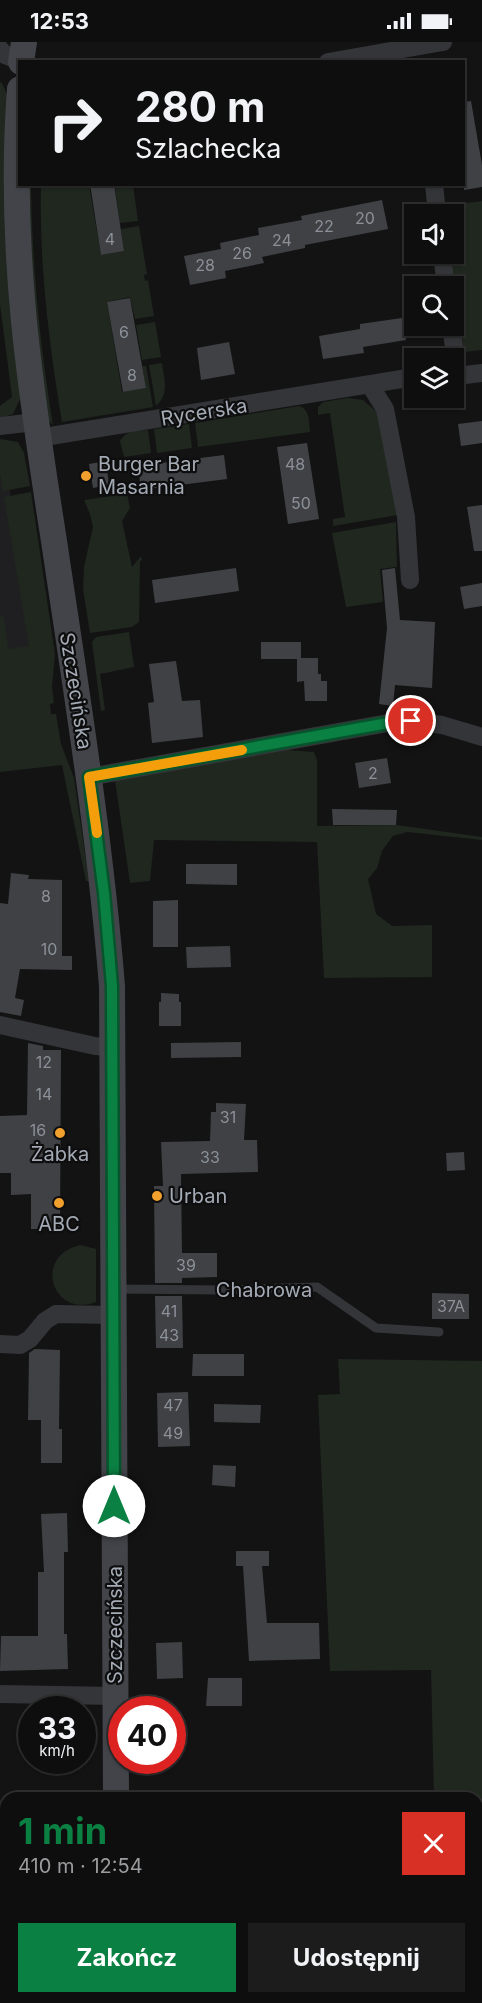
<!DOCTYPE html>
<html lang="pl">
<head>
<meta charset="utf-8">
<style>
  :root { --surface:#0e0e0f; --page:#1c1c1d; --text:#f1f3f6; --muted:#9b9c9e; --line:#2e2e2f; --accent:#0b8043 }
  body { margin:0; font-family:Inter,sans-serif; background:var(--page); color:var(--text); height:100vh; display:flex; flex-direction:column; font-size:22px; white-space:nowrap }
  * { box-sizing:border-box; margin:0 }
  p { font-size:20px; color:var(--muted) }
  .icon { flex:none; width:33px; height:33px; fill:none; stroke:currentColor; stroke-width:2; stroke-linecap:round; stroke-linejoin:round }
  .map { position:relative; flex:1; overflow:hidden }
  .drawer { position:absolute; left:0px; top:1750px; width:483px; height:212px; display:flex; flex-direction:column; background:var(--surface); border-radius:18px 18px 0 0; box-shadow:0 2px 4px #0004,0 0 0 2px var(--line) }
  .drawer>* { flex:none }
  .banner { position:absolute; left:18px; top:18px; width:447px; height:126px; border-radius:0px; box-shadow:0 2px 4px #0004,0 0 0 2px var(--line); background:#0e0e0f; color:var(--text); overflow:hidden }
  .buttons { position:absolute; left:404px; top:162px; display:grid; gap:12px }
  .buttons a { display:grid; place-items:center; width:60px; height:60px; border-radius:0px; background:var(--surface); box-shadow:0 2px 4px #0004,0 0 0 2px var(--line); font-size:30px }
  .speed { position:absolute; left:18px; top:1654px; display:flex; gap:12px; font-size:30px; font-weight:700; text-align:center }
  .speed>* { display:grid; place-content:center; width:78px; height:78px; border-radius:50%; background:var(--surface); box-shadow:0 2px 4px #0004,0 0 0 2px var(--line); line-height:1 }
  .speed small { font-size:15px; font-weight:400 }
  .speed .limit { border:9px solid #d22; background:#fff; color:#111 }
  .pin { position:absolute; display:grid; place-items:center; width:51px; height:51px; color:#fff; margin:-26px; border:3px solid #fff; border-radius:50%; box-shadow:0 2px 6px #0007 }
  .me { position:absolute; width:66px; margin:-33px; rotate:0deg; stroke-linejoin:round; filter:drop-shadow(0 0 4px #0008) }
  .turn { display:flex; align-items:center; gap:21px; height:126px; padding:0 18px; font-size:27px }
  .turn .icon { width:78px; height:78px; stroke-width:2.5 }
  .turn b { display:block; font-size:42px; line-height:51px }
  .round { display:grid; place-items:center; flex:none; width:63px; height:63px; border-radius:0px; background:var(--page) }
  .head { display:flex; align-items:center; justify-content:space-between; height:102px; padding:0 18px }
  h1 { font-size:36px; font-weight:700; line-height:45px; color:var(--accent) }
  .primary-button { display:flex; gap:12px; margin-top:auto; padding:12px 18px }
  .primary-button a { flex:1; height:69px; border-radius:0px; background:var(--accent); color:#fff; font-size:24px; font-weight:700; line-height:69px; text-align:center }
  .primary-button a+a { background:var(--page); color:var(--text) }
  .status { display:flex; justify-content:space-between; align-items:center; height:42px; padding:0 30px; background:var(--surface); direction:ltr }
  .status svg { height:16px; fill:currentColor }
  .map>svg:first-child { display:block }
</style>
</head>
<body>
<div class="status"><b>12:53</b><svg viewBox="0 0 49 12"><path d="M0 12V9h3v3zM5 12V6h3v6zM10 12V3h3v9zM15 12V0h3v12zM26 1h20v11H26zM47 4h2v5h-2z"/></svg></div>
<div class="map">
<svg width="482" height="1961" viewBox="0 0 482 1961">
  <rect width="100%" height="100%" fill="#131314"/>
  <polygon fill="#1f1f21" points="0,410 6,419 30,606 0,611"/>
  <g fill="#1f271f">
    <polygon points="0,40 2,41 8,55 22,353 13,372 0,376 0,364 12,355 0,262"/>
    <path d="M25,143h6c1,81 9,160 22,240l-7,-7 -3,-6z"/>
    <path d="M41,143h48l12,70 23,-4 -3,-22 18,-3 8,48 -3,1 1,6 3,-1 6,36 -19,3 -5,-22 -23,5 15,90 24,-4 -4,-22h4l7,41 -91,15c-13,-78 -23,-158 -21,-237z"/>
    <polygon points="133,143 138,179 120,181 115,145"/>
    <polygon points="482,159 482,308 464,310 451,212 453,212 453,172 446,172 445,164"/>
    <polygon points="155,280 161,315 142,318 136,283"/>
    <path d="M162,321c2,16 8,31 -6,43l-7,-41z"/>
    <polygon points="347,356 363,358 377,370 398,473 333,484 333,477 345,475 330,371 318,373 318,365 323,360"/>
    <path d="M299,364c11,3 10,16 11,26l-112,15 -3,-24z"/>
    <polygon points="189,382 192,406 157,411 154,387"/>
    <path d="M148,388l3,23 -27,4 -4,-16c6,-11 17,-10 28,-11z"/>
    <polygon points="0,397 18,400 24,411 30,444 3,449 0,432"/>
    <polygon points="31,450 55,612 52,645 54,661 50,662 51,672 56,672 61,702 74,736 89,839 86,839 62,723 0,730 0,574 4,575 8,607 29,604 4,455"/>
    <polygon points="127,452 130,466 122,479 132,525 141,514 142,518 140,519 139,580 132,585 90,591 83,547 84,525 93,485 90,472 84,458"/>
    <polygon points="396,480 397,525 380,527 383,560 346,565 332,491"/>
    <polygon points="129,590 134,625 100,632 105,668 101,669 92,600 96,595"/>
    <polygon points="288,708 314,710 317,718 317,784 397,783 482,795 482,798 407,790 393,794 382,809 377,826 368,837 376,872 392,884 432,883 432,935 324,936 317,800 154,798 150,839 130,841 115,738"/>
    <path d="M81,1203l15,4v53c-44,17 -64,-47 -15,-57z"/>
    <polygon points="338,1317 482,1319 482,1961 307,1961 307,1956 477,1956 477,1756 434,1756 431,1628 330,1629 318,1353 340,1352"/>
  </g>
  <g fill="#3f4144">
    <polygon points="471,59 482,123 482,145 464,148 464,60"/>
    <polygon points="90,142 114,142 124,209 101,213"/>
    <polygon points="382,158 388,187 305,203 305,206 262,215 264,221 225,229 226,236 190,243 184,214 221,207 220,201 259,193 258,186 302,178 301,174"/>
    <polygon points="130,256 146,346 123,350 107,260"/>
    <polygon points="402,276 406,298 363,305 364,311 323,317 319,294 360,287 360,282"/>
    <polygon points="229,300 235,332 201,338 197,306"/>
    <polygon points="482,379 482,401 461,404 458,382"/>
    <polygon points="307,401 319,477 288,482 277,405"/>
    <polygon points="224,413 227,437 141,448 138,424"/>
    <polygon points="106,419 109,443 93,446 89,422"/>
    <polygon points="482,463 482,509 474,509 467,465"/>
    <polygon points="236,526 239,549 155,561 152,538"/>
    <polygon points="395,526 400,578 435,580 432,646 395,643 393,664 379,662 387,586 382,528"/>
    <polygon points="482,541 482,564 464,567 460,545"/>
    <polygon points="261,600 301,600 301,616 318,616 318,632 321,632 321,639 327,639 327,659 305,659 304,639 297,640 297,617 261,617"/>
    <polygon points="176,619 182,659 200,658 203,695 152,701 148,661 154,660 149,622"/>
    <polygon points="387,716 391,741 359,746 355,721"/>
    <polygon points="332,767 397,768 396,783 333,783"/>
    <polygon points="186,822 237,822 237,843 186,842"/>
    <polygon points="11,831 29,833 28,837 62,838 62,914 72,914 72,928 20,927 15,956 24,958 21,974 0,970 0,861 8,862"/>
    <polygon points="178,858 178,905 153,905 153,859"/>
    <polygon points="230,904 231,925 187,926 186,905"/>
    <polygon points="161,951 179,952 179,960 181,960 181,984 159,984 159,960 161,960"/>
    <polygon points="241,1000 241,1015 171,1016 171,1001"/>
    <polygon points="28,1001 43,1004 43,1008 61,1008 60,1187 31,1187 31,1152 11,1153 11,1131 0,1131 0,1074 27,1073"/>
    <polygon points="216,1061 246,1062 244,1098 257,1098 258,1130 181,1132 182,1211 217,1211 217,1235 182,1236 182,1241 155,1241 154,1144 163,1144 161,1100 210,1099 211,1070 216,1070"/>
    <polygon points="464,1110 465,1128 447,1129 446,1111"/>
    <polygon points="432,1251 469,1252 469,1277 432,1277"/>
    <polygon points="155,1254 182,1254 183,1306 156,1306"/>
    <polygon points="35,1307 60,1308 59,1387 62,1387 62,1421 41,1421 41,1378 28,1378 29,1311"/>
    <polygon points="193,1312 244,1312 244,1334 192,1334"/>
    <polygon points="188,1350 190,1404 158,1405 157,1351"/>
    <polygon points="214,1362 261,1363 260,1381 214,1380"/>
    <polygon points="213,1423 236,1424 235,1445 212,1443"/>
    <polygon points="67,1471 68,1510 64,1510 64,1592 67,1592 68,1627 0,1629 1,1594 38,1594 38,1530 44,1530 41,1472"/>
    <polygon points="236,1509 269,1509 269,1524 262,1524 267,1581 319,1581 320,1617 249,1619 243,1524 236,1524"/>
    <polygon points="182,1600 183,1636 157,1637 156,1601"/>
    <polygon points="208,1636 242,1636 242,1664 206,1664"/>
  </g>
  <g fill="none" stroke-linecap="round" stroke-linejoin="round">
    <polyline stroke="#343539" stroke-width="9" points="116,1247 222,1248 317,1245 376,1286 439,1290"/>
    <g stroke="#343539" stroke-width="18">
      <polyline points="0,7 5,13 21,19"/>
      <polyline points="328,20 443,0"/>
      <polyline points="434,142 437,172"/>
      <polyline points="442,212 446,244"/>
      <polyline points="451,284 455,312 453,320"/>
      <polyline points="453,331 465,333 482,331"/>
      <polyline points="370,343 385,367 406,475 410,538"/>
      <polyline points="0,384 35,380"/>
      <polyline points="38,396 414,335"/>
      <polyline points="89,735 388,681 411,679 442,683 482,695"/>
      <polyline points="0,983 95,1004 113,1005"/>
      <polyline points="0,1302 20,1303 30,1297 45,1279 56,1272 113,1273"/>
      <polyline points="0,1652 116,1654"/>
      <polyline points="88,1961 95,1956"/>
    </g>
    <g stroke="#424449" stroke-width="26">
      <polyline points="21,20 24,0"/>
      <path d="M20,47c-12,155 10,300 34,452 22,148 46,296 58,445l4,812"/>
      <polyline points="151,1956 153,1961"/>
    </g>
  </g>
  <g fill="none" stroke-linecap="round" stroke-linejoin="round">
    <g stroke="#07532c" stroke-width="15">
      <polyline id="route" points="114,1464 112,944 104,851 89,735 388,681 411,679"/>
    </g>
    <use href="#route" stroke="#0b8043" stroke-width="10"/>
    <polyline stroke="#f59e0b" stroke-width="10" points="97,791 89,735 242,708"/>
  </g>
  <g fill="#f2a02d" stroke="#0e0e0f" stroke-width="2">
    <circle cx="86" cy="434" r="6"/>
    <circle cx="60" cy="1091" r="6"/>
    <circle cx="157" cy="1154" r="6"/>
    <circle cx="59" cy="1161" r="6"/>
  </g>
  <g text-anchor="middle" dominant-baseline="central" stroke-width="4.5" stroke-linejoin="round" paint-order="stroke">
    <g font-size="16" fill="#8b9099">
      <text x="365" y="176">20</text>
      <text x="324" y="184">22</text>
      <text x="110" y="197">4</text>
      <text x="282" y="198">24</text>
      <text x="242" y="211">26</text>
      <text x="205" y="223">28</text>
      <text x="124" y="290">6</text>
      <text x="132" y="333">8</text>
      <text x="295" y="422">48</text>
      <text x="301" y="461">50</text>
      <text x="373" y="731">2</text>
      <text x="46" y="854">8</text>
      <text x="49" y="907">10</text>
      <text x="44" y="1020">12</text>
      <text x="44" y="1052">14</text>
      <text x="228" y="1075">31</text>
      <text x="38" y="1088">16</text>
      <text x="210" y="1115">33</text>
      <text x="186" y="1223">39</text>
      <text x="451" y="1264">37A</text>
      <text x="169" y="1269">41</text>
      <text x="169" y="1293">43</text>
      <text x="173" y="1363">47</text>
      <text x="173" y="1391">49</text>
    </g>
    <g font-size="20" fill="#a4abb5" stroke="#0e0e0f">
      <text transform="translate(204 370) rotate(-9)">Rycerska</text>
      <text transform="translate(76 649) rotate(81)">Szczecińska</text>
      <text x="264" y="1248">Chabrowa</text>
      <text transform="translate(115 1583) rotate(-90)">Szczecińska</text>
    </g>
    <g font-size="20" fill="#a4abb5" stroke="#0e0e0f" text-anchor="start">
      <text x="98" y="422">Burger Bar<tspan x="98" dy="23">Masarnia</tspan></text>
      <text x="60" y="1112" text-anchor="middle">Żabka</text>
      <text x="169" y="1154">Urban</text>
      <text x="59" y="1182" text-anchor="middle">ABC</text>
    </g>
  </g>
</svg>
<div class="buttons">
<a><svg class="icon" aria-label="sound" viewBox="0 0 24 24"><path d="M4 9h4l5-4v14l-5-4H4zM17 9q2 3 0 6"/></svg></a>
<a><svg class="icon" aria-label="search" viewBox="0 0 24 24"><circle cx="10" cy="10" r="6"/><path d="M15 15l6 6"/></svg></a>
<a><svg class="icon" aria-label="layers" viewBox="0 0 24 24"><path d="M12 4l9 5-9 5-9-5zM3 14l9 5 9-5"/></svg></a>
</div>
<div class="speed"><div>33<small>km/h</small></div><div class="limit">40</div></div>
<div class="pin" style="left:411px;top:679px;background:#d93025"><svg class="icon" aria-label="arrive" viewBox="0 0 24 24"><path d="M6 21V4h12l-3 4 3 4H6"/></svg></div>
<svg class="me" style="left:114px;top:1464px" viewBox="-20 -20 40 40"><circle r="19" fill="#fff"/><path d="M0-13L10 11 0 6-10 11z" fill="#0b8043"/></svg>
<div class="banner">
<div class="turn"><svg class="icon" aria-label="right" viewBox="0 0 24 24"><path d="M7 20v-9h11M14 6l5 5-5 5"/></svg><div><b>280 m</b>Szlachecka</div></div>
</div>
<section class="drawer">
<div class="head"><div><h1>1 min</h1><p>410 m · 12:54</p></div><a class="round" style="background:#d93025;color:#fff"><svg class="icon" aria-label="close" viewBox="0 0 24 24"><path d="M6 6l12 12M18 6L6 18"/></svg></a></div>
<div class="primary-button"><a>Zakończ</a><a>Udostępnij</a></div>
</section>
</div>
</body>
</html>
